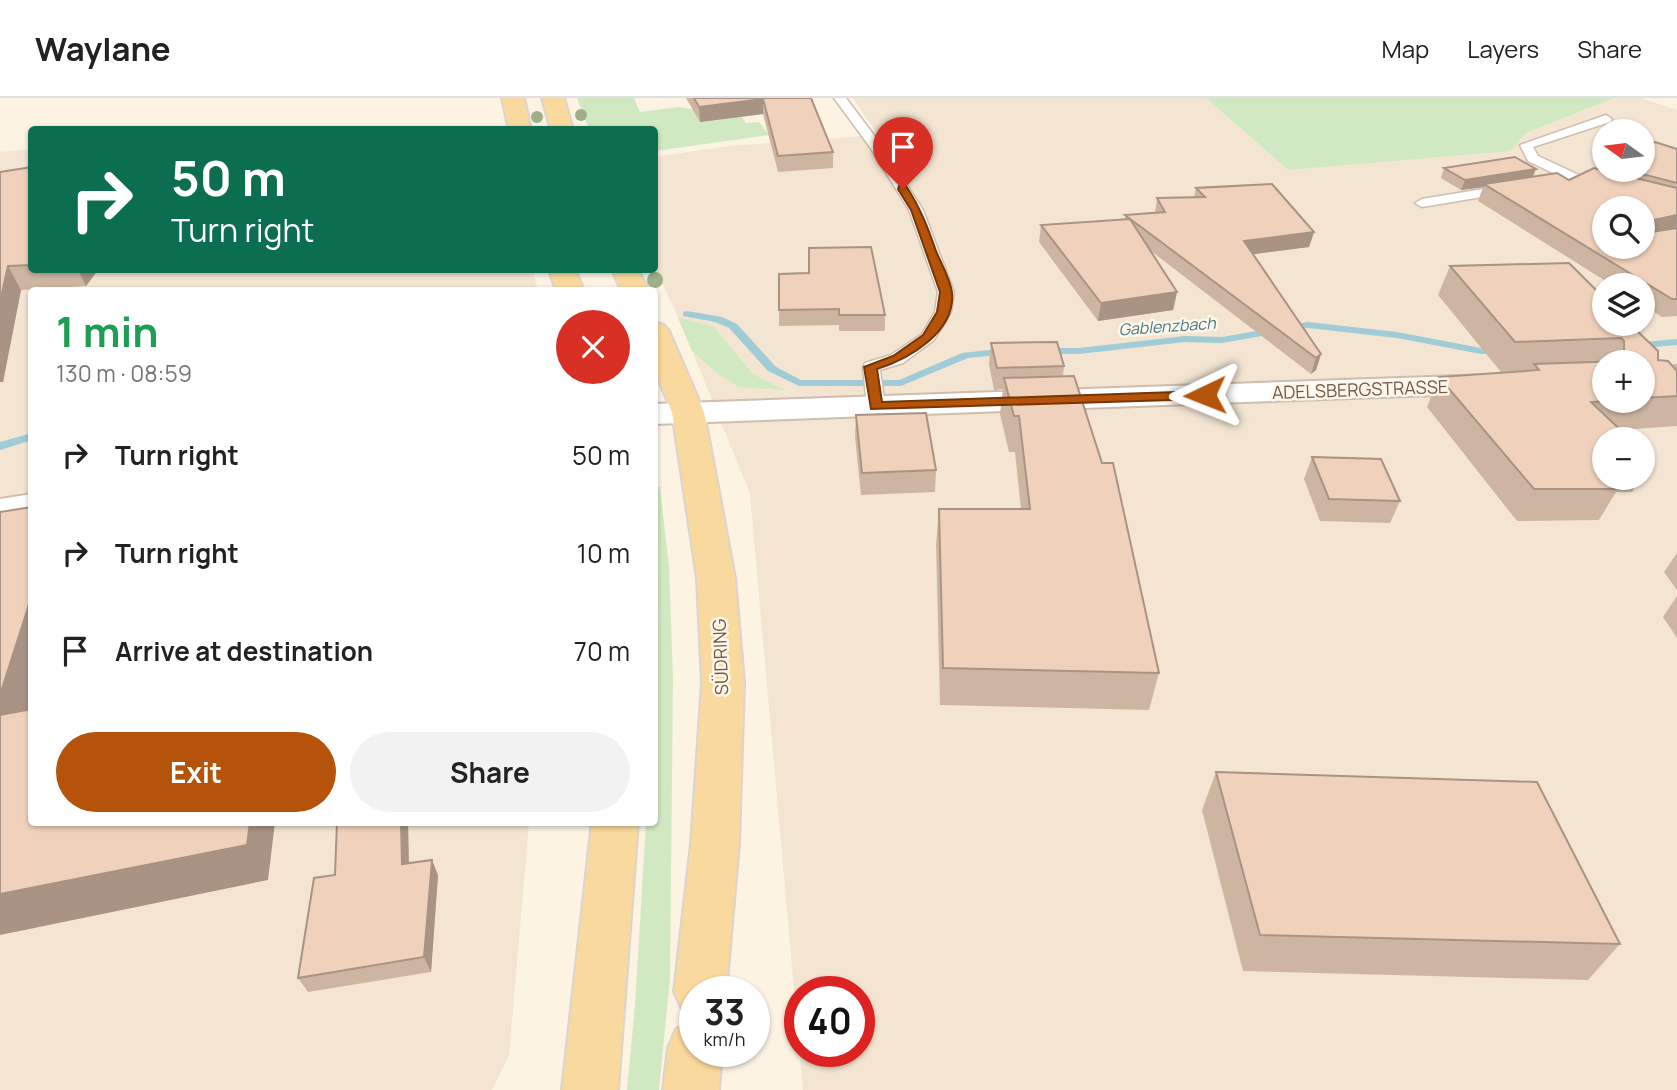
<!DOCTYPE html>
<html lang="en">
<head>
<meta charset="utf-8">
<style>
  :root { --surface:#fff; --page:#f2f2f2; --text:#222; --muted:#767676; --line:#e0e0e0; --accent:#b45309 }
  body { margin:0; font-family:Manrope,sans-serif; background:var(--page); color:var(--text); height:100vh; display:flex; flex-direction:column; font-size:26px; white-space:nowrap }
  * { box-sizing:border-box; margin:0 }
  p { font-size:23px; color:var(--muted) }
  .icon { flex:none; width:38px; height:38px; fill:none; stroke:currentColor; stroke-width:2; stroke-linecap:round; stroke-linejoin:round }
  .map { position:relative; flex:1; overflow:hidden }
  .panel { position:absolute; left:28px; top:189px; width:630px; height:539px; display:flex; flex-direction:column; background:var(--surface); border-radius:7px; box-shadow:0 2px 5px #0004 }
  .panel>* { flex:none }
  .guide { position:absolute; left:28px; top:28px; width:630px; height:147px; border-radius:7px; box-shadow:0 2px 5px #0004; background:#0b6e4f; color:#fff; overflow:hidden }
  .needle { width:46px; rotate:284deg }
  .buttons { position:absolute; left:1592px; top:21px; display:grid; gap:14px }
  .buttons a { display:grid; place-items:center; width:63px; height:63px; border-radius:50%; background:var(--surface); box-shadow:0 2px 5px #0004; font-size:35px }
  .speed { position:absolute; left:679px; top:878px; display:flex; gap:14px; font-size:35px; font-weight:700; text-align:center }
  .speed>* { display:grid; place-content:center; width:91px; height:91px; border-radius:50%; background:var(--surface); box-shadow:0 2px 5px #0004; line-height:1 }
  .speed small { font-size:18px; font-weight:400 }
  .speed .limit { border:10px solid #d22; background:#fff; color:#111 }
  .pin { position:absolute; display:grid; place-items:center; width:60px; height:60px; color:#fff; margin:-72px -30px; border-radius:50% 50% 50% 0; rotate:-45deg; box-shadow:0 0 7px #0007 }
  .pin .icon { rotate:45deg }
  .me { position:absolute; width:77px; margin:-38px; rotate:268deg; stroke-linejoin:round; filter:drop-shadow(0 0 5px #0008) }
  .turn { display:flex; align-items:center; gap:24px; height:147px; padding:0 28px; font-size:32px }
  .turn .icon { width:91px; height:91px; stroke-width:2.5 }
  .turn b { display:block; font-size:49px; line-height:60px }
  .round { display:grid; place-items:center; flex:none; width:74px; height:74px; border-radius:37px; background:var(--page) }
  .overview { display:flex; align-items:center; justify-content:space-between; height:119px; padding:0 28px }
  h1 { font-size:42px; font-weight:700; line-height:52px; color:#1e9e55 }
  .action { display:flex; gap:14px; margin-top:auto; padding:14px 28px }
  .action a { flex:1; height:80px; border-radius:42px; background:var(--accent); color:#fff; font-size:28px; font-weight:700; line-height:80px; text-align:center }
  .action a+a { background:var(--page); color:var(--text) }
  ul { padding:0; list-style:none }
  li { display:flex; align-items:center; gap:21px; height:98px; padding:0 28px }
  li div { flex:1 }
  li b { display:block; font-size:26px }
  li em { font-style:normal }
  header { display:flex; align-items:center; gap:42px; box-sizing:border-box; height:98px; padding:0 35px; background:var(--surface); border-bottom:2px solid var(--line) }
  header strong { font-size:33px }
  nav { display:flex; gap:38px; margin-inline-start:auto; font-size:24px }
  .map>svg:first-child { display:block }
</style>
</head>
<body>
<header>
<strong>Waylane</strong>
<nav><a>Map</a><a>Layers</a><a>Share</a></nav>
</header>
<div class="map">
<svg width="1677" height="992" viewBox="0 0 1677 992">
  <rect width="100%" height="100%" fill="#fcf3e3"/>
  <g fill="#f3e5d2" fill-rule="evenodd">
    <path d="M853,0h353l82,72 238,-37 89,-35h26l36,12v980h-874l-53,-596 -70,-173 -25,-53 -1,-111 76,-11 148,-11zM1605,33h38v39h-38zM1605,110h38v39h-38zM1605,187h38v39h-38zM1605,264h38v39h-38zM1605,341h38v39h-38zM800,894h59v60h-59z"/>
    <polygon points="31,51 32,172 532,172 538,192 32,192 32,724 529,725 509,957 492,992 0,992 0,54"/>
  </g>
  <g fill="#d1e9c2">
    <polygon points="577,0 634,0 640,14 679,9 742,19 746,25 759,24 769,37 655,53 654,32 589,31"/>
    <polygon points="1206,0 1615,0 1526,35 1510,53 1288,72"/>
    <polygon points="678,220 713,228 753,276 785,292 739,289 718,276 692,253"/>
    <polygon points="655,389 660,389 669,469 673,580 670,880 659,992 627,992 635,907 646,725 654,724"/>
  </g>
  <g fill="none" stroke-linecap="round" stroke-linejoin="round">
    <g fill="#9fccd6" fill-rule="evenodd">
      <polygon points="687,213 722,219 737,226 776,269 801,282 899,282 962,255 1008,250 1013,253 1008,256 968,260 901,288 799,288 768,273 729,230 715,224 683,218 683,214"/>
      <polygon points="1308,224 1397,234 1481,250 1501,250 1506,253 1501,256 1481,256 1397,240 1308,230 1222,245 1185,244 1079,256 1043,256 1038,253 1043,250 1079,250 1185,238 1222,239"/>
      <polygon points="1677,241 1677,247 1633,251 1628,248 1633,245"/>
      <polygon points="32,335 32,342 0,352 0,344"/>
    </g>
    <g stroke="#cfbdad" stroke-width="3">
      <g id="service">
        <polygon points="834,0 846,0 882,48 923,112 954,194 951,214 934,242 903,265 880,272 885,308 876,313 867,308 863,269 865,265 891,257 922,236 935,214 938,194 909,112 870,49"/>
        <polygon points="1606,17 1612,21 1610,24 1533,49 1538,58 1579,77 1579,83 1569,83 1528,63 1520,47"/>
        <polygon points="1507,87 1512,88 1512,94 1422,109 1415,105 1422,101"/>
      </g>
    </g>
    <g stroke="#cfbdad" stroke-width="4">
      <g id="tertiary">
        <polygon points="1488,277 1499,279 1504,286 1499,293 1488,295 654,326 654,306"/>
        <polygon points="32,396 32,418 0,423 0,401"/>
      </g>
    </g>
    <g stroke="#dbd4d0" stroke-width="4">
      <g id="primary">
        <polygon points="502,0 524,0 531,32 509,32"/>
        <polygon points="542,0 564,0 573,32 551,32"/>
        <polygon points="549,172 575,172 584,192 556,192"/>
        <polygon points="612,172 638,172 649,192 621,192"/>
        <polygon points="654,224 664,227 669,233 704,314 735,480 744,585 739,746 726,894 695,894 695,916 682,911 674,894 691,746 702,585 697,480 672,314 654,271"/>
        <polygon points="592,724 638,724 618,992 562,992"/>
        <polygon points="695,924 695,954 722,954 719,992 663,992 668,950 676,931"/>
      </g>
    </g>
    <use href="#service" fill="#fff" fill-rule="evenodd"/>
    <use href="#tertiary" fill="#fff" fill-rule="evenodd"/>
    <use href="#primary" fill="#f9d99d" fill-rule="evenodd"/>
  </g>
  <g fill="#9eaf8a">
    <circle cx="581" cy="17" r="6"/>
    <circle cx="537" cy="19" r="6"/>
    <circle cx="655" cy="182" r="8"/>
  </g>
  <g fill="#ceb5a2" fill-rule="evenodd">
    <polygon points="686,0 811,0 833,54 833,70 778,74 763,16 700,24"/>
    <polygon points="1677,51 1677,218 1662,219 1643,207 1643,187 1612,187 1478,103 1483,89 1461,92 1441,80 1444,70 1569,82 1606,72 1643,72"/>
    <polygon points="32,69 32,172 98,172 86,188 21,192 3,284 0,74"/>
    <polygon points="1196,90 1314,134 1309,149 1253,156 1321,256 1316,272 1311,276 1151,153 1177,194 1173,212 1098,223 1039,144 1041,127 1125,122 1125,117 1155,115 1157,100 1194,99"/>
    <path d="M1569,165l89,97 14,6 2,-2h3v62l-57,4 -15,9v39h35l-8,14h-16l-17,28 -82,1 -90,-114 12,-30 91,-6 -29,1 -63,-77 12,-29zM1643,264v39h-38z"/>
    <polygon points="779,176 885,217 885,233 839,233 839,227 779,228"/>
    <polygon points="991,245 1064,268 1063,278 1159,575 1149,612 940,607 936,447 939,411 1021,411 1015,354 1009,354 1000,316 1003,291 994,292 989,266"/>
    <polygon points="856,317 936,372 935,394 861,397 855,339"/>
    <polygon points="1643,355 1651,362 1643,375"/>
    <polygon points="1312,359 1400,403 1390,425 1320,423 1304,381"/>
    <polygon points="1677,455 1677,492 1664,474"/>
    <polygon points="1677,498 1677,540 1663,519"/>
    <polygon points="1216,674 1620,846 1588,882 1243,873 1202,712"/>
    <polygon points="337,724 408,724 409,765 438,777 431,874 308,894 298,880 335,777"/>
  </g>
  <g fill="#a89384">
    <polygon points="763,1 763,16 700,24 699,9"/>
    <polygon points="1536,71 1532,81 1484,86 1484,89 1461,92 1465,82"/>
    <polygon points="1677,117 1677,132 1643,139 1649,123"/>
    <polygon points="1314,134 1309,149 1240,158 1244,143"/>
    <polygon points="8,168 21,192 3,284 0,284 0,204"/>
    <polygon points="78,172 98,172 86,188"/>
    <polygon points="1177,194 1173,212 1098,223 1101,205"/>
    <polygon points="1321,256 1316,272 1311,276 1316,260"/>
    <polygon points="32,497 32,620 0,626 0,597"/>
    <polygon points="250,724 275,724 268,782 0,837 0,796"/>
    <polygon points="401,724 408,724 409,782 402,766"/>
    <polygon points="432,762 438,777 431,874 424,859"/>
  </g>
  <g fill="#f0d2bc" stroke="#a89384" stroke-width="2" fill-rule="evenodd">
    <polygon points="694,0 811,0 833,54 778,58 763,1 699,9"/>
    <polygon points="1655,44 1677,51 1677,85 1627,72 1643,72 1643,50"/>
    <polygon points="1515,59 1536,71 1465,82 1444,70"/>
    <polygon points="32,69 32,167 8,168 0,204 0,74"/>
    <path d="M1594,70l83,20v27l-28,6v8l3,3 25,-4v71h-5l-188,-115 73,-11 12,7zM1605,110h38v39h-38z"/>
    <polygon points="1272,86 1314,134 1244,143 1321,256 1316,260 1125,117 1165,114 1157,100 1205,99 1196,90"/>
    <polygon points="1130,121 1177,194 1101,205 1041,127"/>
    <polygon points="871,149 885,217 839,217 839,211 779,212 779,176 809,175 809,150"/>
    <polygon points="1569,165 1605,201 1605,226 1630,226 1658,253 1658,262 1668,263 1677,273 1677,298 1643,300 1643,264 1605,264 1605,303 1608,303 1591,304 1630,341 1605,341 1605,364 1595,364 1605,376 1605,380 1608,380 1618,391 1534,391 1439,279 1539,272 1534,266 1622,263 1624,261 1624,243 1621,240 1515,244 1450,168"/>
    <polygon points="1057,244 1064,268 997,270 991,245"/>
    <polygon points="1074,278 1102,365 1113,365 1159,575 943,570 939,411 1030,411 1019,318 1014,318 1004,280"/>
    <polygon points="926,315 936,372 862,375 856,317"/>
    <polygon points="1643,355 1651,362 1643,362"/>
    <polygon points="1312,359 1381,361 1400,403 1329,401"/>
    <polygon points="32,409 32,497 0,597 0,414"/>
    <polygon points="32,611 32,724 250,724 247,747 0,796 0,617"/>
    <polygon points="1216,674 1537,684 1620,846 1260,837"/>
    <polygon points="337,724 401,724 402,766 432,762 424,859 298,880 314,780 335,777"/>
  </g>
  <path fill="#b45309" stroke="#753606" stroke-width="2" d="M899,88h7c14,21 22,42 30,65 5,12 14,28 16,41 4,40 -43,67 -75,77l5,33 323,-11 7,4 -7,4 -334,10 -7,-42 29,-11 30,-21 14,-23 3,-20 -29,-82 -13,-21z"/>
  <g text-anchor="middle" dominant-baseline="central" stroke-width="5" stroke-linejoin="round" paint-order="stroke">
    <g font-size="16" font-style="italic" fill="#447a86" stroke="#fff7e9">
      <text transform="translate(1167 228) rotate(-4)">Gablenzbach</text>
    </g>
    <g font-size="18" fill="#73594a" stroke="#fff7e9">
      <text transform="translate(1360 291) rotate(-2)">ADELSBERGSTRASSE</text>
      <text transform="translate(720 559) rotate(-92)">SÜDRING</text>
    </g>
  </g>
</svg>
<div class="buttons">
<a><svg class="needle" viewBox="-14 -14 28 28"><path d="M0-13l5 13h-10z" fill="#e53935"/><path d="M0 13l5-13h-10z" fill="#767676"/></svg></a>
<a><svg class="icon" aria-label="search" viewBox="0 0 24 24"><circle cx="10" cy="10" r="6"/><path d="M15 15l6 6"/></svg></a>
<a><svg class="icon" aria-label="layers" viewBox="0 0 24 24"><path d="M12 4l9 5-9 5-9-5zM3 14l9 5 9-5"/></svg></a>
<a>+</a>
<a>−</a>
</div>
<div class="speed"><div>33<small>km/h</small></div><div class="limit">40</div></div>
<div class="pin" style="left:903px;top:91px;background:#d93025"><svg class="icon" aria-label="arrive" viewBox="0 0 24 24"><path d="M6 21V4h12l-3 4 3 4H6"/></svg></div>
<svg class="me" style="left:1205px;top:297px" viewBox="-20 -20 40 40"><path d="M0-17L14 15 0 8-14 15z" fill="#b45309" stroke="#fff" stroke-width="4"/></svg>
<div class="guide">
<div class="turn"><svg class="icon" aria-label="right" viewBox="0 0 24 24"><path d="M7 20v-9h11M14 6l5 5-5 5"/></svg><div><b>50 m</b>Turn right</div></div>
</div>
<section class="panel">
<div class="overview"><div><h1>1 min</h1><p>130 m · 08:59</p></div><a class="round" style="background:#d93025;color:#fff"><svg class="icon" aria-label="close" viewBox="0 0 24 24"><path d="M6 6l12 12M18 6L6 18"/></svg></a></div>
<ul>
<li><svg class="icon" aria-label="right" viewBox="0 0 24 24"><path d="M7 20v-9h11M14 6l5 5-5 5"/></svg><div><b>Turn right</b></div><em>50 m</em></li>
<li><svg class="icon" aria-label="right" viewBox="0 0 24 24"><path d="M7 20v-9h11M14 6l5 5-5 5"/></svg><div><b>Turn right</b></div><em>10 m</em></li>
<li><svg class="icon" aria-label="arrive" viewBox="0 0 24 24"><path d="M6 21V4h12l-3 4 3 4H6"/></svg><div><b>Arrive at destination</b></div><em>70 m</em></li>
</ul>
<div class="action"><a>Exit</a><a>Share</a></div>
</section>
</div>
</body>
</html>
